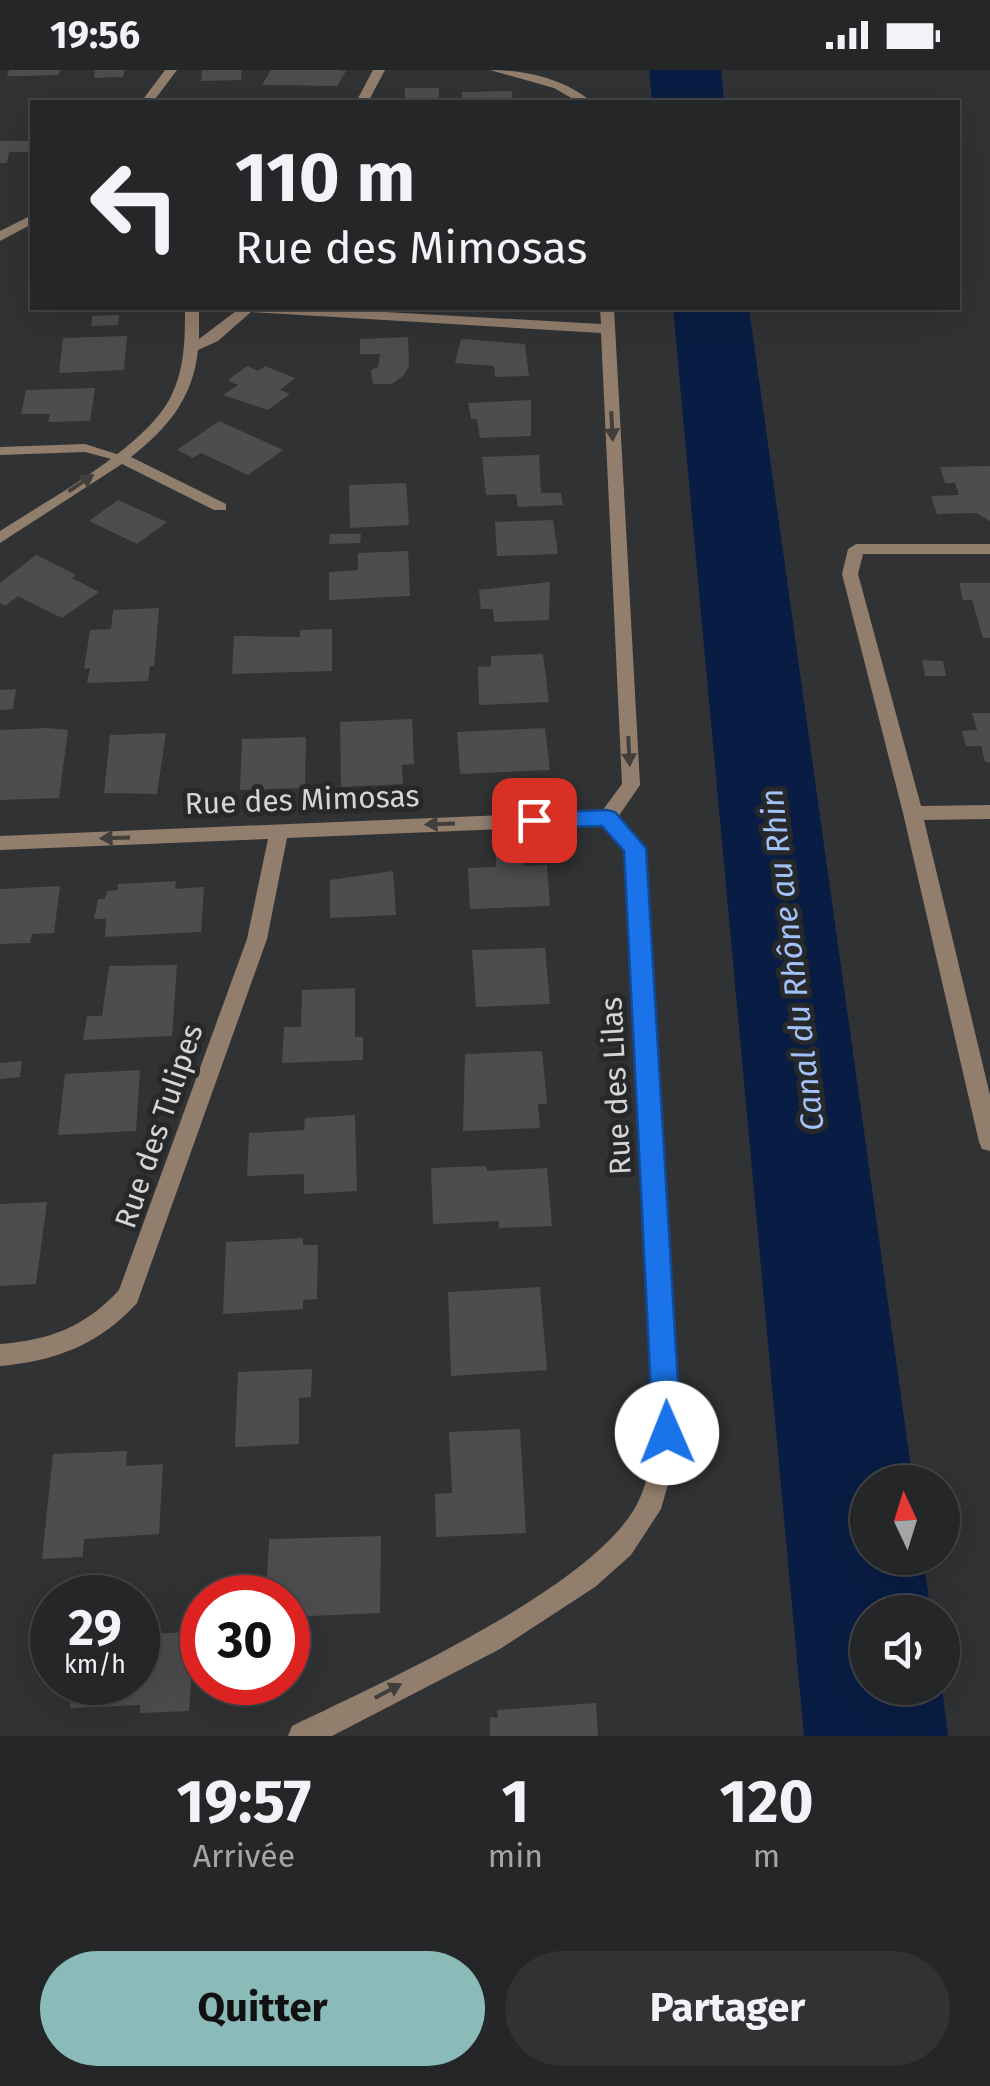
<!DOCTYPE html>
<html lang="fr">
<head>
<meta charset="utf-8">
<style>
  :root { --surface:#252627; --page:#313233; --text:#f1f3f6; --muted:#a3a5a7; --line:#424344; --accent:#8bbbb9 }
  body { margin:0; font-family:"Fira Sans",sans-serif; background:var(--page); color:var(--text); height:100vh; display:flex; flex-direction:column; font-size:38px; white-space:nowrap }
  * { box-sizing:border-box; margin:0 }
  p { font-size:32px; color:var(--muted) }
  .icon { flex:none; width:55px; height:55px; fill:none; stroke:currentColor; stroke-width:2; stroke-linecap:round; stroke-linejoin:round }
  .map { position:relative; height:1666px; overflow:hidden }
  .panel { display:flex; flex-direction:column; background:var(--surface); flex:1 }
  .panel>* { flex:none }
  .guide { position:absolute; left:30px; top:30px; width:930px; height:210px; border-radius:0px; box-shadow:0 10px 40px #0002,0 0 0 2px var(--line); background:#252627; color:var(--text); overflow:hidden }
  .needle { width:65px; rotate:356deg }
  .tools { position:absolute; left:850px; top:1395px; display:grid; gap:20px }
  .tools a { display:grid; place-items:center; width:110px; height:110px; border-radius:50%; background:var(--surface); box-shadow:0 10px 40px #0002,0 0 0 2px var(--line); font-size:50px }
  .speed { position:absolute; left:30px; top:1505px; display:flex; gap:20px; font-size:50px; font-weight:700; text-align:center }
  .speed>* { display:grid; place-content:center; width:130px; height:130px; border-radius:50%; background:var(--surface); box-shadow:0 10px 40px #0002,0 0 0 2px var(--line); line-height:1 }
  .speed small { font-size:25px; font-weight:400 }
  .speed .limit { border:15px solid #d22; background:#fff; color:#111 }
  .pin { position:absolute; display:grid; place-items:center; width:85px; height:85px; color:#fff; margin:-42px; border-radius:20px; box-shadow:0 5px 15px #0006 }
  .me { position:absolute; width:110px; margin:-55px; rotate:359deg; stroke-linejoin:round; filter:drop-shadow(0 0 8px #0008) }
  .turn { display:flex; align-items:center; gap:35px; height:210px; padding:0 40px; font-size:45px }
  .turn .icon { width:130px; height:130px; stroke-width:2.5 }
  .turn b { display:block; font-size:70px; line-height:85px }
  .eta { display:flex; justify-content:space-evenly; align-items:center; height:170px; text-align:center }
  .eta b { font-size:60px; font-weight:700; line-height:70px }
  .primary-button { display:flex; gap:20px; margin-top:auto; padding:20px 40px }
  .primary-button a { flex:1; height:115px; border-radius:60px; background:var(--accent); color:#111; font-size:40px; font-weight:700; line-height:115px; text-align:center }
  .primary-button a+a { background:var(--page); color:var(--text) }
  .status { display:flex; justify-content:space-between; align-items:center; height:70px; padding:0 50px; background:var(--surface); direction:ltr }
  .status svg { height:28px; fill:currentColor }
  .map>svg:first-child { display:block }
</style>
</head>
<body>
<div class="status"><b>19:56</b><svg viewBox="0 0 49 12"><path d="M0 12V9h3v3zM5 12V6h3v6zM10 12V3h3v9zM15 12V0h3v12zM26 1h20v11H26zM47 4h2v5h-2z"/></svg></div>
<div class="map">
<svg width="990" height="1666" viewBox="0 0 990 1666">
  <rect width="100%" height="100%" fill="#313234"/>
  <g fill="#091d44">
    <polygon points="649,0 721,0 724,32 652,32"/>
    <polygon points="673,238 749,238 913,1412 868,1412 868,1488 923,1488 931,1542 868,1542 868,1618 942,1618 948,1666 804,1666"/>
  </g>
  <g fill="#4d4c4e">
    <polygon points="9,0 60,0 59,5 25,6 7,6"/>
    <polygon points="95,0 125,0 123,7 94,8"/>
    <polygon points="202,0 242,0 241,10 201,11"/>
    <polygon points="271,0 338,0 346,1 337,16 262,15"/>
    <rect x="405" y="18" width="34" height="14"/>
    <polygon points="512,21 513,32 462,32 462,22"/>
    <polygon points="0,71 32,71 32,82 9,82 7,93 0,93"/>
    <polygon points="119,245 118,255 91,256 92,246"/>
    <polygon points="127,266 124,300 59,303 63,268"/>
    <polygon points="408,267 409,296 404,305 392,314 373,314 371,300 378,297 380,284 360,284 360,269"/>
    <polygon points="461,269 525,274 529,306 495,307 494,296 455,293"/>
    <polygon points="247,296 258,301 265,296 295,308 280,320 290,324 268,340 223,325 238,315 228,310"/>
    <polygon points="95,318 90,351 48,352 50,344 21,344 26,320"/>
    <polygon points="531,330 531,366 480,368 477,349 471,349 468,333"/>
    <polygon points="219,351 283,380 248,405 201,383 193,388 177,380"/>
    <polygon points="539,385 541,423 561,423 563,435 518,437 516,424 486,425 482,387"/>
    <polygon points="990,396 990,451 976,443 937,444 931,426 959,425 955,413 945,413 940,397"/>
    <polygon points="406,413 409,455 350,458 349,415"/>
    <polygon points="118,430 167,452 137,474 89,451"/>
    <polygon points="553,450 558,484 497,486 495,452"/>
    <polygon points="330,464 361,464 360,473 329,474"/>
    <polygon points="408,481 410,526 329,530 329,502 358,500 358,483"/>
    <polygon points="36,485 76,505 72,508 99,522 62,548 18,526 5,536 0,533 0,513"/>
    <polygon points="550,512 549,550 494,552 493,539 481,539 479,520"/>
    <polygon points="959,513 990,513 990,568 983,568 972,530 963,530"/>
    <polygon points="159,538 154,596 150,596 148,611 87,613 90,598 84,599 90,560 111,559 113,540"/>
    <polygon points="332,559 332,601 232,604 234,566 300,567 300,560"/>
    <polygon points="543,584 549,632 479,635 478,597 491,596 491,586"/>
    <polygon points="922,590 943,591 946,606 925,606"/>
    <polygon points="16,619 13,639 0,640 0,620"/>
    <polygon points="972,643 990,643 990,692 985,692 981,676 966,676 962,661 977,660"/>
    <polygon points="412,649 414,694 402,695 403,714 341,717 340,652"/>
    <polygon points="46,658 68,660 59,728 0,730 0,660"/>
    <polygon points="545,658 550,700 460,704 457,662"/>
    <polygon points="166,663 157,724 104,723 110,665"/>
    <polygon points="306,667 305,718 240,720 242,669"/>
    <polygon points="523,783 524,796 547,795 550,836 470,839 468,798 496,797 496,784"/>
    <polygon points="393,801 396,845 330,848 330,810"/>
    <polygon points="176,811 175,819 204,817 201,862 105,867 106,849 94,849 98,829 105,829 107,821 118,820 118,814"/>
    <polygon points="60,816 54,863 32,864 30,873 0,874 0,819"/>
    <polygon points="545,878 550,934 476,937 472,880"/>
    <polygon points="177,895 172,966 83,970 87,946 102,946 109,896"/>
    <polygon points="355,918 355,967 363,967 363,990 282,993 284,957 301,957 302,920"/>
    <polygon points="542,981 547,1034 538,1034 540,1058 463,1061 465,984"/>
    <polygon points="22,991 20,1007 0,1009 0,993"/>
    <polygon points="140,1000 136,1061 58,1065 65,1004"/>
    <polygon points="355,1045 357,1121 304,1124 304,1104 247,1106 249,1063 304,1060 305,1048"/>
    <polygon points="486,1096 487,1101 547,1098 552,1156 499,1158 499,1151 433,1154 431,1098"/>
    <polygon points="47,1132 36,1214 0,1216 0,1134"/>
    <polygon points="303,1168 303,1175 318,1175 317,1229 303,1230 303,1239 223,1244 226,1172"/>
    <polygon points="540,1217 547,1300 451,1306 448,1222"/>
    <polygon points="312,1299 311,1327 299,1328 299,1374 235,1377 238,1302"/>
    <polygon points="520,1359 526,1463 436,1467 435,1424 452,1423 449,1362"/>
    <polygon points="127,1381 126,1396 163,1394 159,1464 84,1469 83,1487 42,1489 53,1384"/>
    <polygon points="381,1466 380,1543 288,1547 288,1528 266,1528 269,1469"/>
    <polygon points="195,1562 189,1641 140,1643 140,1635 70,1638 73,1612 138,1612 138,1564"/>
    <polygon points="596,1633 598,1666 490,1666 490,1647 498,1648 497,1640"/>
  </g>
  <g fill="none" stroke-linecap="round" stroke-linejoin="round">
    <polygon fill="#927e6d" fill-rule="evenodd" points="85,374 126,387 119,391 85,382 0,385 0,377"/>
    <g fill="#927e6d" fill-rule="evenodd">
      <polygon points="165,0 177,0 153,32 141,32"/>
      <polygon points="373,0 385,0 368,32 356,32"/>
      <path d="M490,0c36,0 75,9 102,32h-14l-24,-14z"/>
      <polygon points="32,145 32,154 0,171 0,161"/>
      <path d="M185,238h14v31l41,-31h73l288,16 -1,-16h14l26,477 -22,32 27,31 34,547 -3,61 -15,53 -30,46 -36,32 -95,62 -168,87h-44l4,-10c86,-42 308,-140 347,-226 15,-32 15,-70 16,-105l-30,-545 -23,-25 -315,13 -20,101 -130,364c-38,42 -82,58 -137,63v-22c50,-4 85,-17 119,-54l128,-351 21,-100 -268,11v-14l602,-25 20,-27 -21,-451 -350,-21 -33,29 -20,9c-5,48 -30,78 -67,107l95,47v6h-12l-92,-46 -122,79v-12c49,-32 151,-86 173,-139 12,-26 12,-56 12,-84z"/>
      <polygon points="856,474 990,474 990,484 863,484 858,504 921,736 990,735 990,749 924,750 990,1025 990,1081 982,1079 979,1072 903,743 842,504 848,479"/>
    </g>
  </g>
  <defs><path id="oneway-solid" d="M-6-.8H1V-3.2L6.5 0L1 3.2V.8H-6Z" transform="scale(2.5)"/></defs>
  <g fill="#423e3b">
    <use href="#oneway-solid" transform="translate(612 356) rotate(87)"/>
    <use href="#oneway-solid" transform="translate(81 413) rotate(-34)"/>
    <use href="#oneway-solid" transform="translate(629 681) rotate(87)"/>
    <use href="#oneway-solid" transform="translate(440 754) rotate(178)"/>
    <use href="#oneway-solid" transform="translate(115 768) rotate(178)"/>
    <use href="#oneway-solid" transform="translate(388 1621) rotate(-28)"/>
  </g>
  <polygon fill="#1a73e8" stroke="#114b97" stroke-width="2.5" points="607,740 615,742 646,778 681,1363 677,1372 667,1376 657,1372 653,1363 624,781 602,756 534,758 523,750 534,743"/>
  <g text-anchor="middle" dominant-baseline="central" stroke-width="10" stroke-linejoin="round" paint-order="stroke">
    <g font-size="30" fill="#d5d5d7" stroke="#27282a">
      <text transform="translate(302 730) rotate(-2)">Rue des Mimosas</text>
      <text transform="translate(616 1016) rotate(-93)">Rue des Lilas</text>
      <text transform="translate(159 1056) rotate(-71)">Rue des Tulipes</text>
    </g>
    <g font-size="32" font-style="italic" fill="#a2c1f9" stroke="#27282a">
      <text transform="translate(792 890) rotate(-97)">Canal du Rhône au Rhin</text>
    </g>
  </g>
</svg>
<div class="tools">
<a><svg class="needle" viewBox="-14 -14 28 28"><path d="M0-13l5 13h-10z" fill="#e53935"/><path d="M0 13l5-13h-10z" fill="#a3a5a7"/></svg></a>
<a><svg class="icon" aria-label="sound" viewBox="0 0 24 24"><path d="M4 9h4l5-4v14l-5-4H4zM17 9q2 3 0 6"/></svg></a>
</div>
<div class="speed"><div>29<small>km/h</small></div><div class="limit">30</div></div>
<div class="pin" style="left:534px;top:750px;background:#d93025"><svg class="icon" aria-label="arrive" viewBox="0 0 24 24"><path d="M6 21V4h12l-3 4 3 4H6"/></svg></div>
<svg class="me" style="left:667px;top:1363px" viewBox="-20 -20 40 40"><circle r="19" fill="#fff"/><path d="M0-13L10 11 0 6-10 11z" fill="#1a73e8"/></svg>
<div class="guide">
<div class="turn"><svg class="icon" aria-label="left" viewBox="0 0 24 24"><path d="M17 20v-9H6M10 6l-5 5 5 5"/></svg><div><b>110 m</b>Rue des Mimosas</div></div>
</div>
</div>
<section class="panel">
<div class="eta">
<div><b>19:57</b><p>Arrivée</p></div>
<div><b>1</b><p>min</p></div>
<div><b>120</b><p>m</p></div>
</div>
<div class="primary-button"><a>Quitter</a><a>Partager</a></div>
</section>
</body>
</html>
